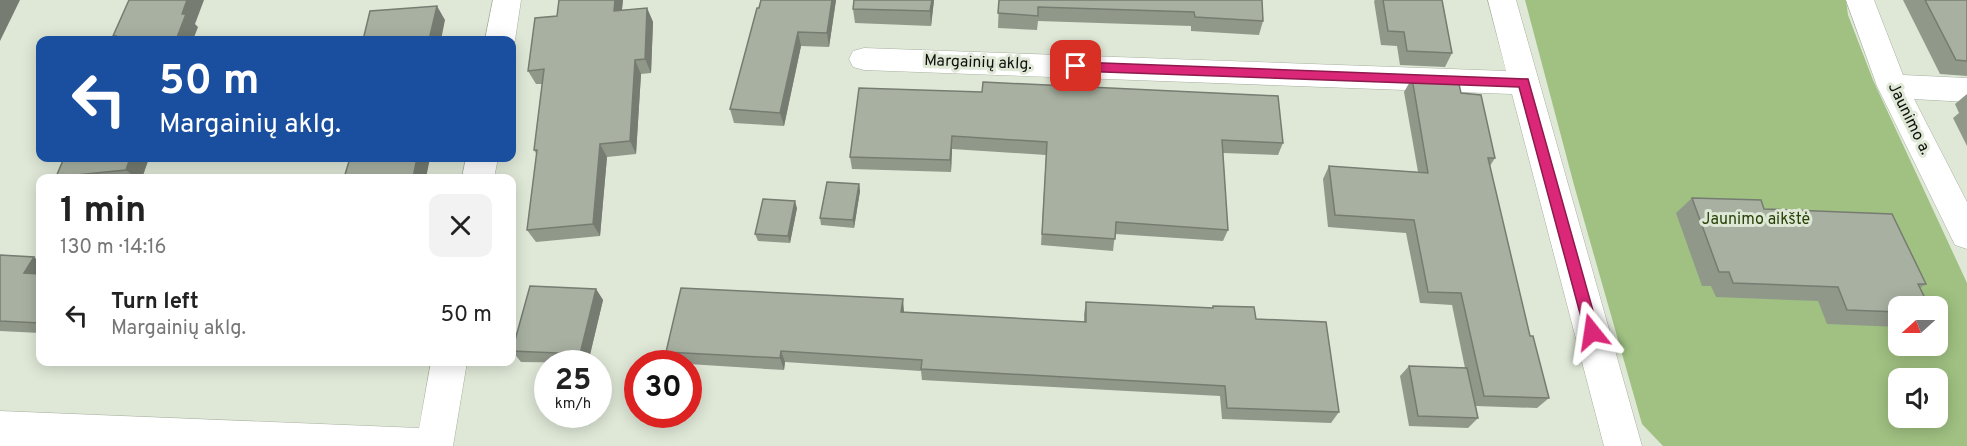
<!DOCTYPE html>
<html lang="en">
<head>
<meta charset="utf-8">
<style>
  :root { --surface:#fff; --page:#f2f2f2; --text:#222; --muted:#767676 }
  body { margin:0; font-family:Overpass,sans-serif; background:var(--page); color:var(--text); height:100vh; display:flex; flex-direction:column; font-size:22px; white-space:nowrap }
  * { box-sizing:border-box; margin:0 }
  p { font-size:20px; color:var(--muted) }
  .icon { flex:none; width:33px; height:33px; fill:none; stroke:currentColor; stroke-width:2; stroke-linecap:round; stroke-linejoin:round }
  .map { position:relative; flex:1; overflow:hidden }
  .drawer { position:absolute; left:36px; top:174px; width:480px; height:192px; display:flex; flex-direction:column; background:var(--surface); border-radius:12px; box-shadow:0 3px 15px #0003 }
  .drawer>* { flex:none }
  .guide { position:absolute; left:36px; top:36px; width:480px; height:126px; border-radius:12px; box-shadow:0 3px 15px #0003; background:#1a4fa0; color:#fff; overflow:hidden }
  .needle { width:39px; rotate:249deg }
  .fabs { position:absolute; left:1888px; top:296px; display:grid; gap:12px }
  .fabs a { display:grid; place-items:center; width:60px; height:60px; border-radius:12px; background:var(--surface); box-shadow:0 3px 15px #0003; font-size:30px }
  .speed { position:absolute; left:534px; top:350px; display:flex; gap:12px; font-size:30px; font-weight:700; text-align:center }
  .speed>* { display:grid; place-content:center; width:78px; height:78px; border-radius:50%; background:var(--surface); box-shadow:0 3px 15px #0003; line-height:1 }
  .speed small { font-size:15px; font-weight:400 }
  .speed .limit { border:9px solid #d22; background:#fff; color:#111 }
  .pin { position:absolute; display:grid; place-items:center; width:51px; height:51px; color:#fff; margin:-26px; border-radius:12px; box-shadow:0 3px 9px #0006 }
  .me { position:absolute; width:66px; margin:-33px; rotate:345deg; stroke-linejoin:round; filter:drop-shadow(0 0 4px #0008) }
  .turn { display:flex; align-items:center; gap:21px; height:126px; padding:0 24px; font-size:27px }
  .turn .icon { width:78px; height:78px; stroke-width:2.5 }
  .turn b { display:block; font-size:42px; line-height:51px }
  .round { display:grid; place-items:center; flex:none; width:63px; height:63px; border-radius:12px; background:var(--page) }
  .headline { display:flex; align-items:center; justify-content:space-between; height:102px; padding:0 24px }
  h1 { font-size:36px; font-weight:700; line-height:45px }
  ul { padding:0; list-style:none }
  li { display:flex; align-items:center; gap:18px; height:78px; padding:0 24px }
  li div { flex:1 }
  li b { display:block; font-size:22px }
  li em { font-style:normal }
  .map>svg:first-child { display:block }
</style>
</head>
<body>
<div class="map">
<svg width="1967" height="446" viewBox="0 0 1967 446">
  <rect width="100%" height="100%" fill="#dfe8d7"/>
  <path fill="#a0c182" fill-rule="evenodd" d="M1525,0h321l2,15 25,65 94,203v163h-304l-21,-22 -68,-239zM1899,306h39v39h-39zM1899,378h39v39h-39z"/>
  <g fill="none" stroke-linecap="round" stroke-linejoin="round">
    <g stroke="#a7b09f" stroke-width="1">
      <g id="minor">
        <polygon points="493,0 521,0 515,40 512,46 512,40 485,40"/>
        <polygon points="1488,0 1516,0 1642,446 1604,446 1512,94 864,70 853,67 849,59 853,51 864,48 1506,71"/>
        <polygon points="1846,0 1874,0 1903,75 1967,78 1967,102 1914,99 1967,202 1967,249 1955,245 1877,86"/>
        <polygon points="466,158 498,158 494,178 462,178"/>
        <polygon points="431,362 467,362 453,446 0,446 0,411 419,428"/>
      </g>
    </g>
    <use href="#minor" fill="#fff" fill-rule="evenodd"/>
  </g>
  <g fill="#90988a">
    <polygon points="559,0 623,0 622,10 647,8 653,22 651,73 641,74 636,154 607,157 600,236 536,242 527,230 537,155 534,150 542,84 536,84 528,71 557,16"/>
    <polygon points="761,0 836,0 829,47 801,46 784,126 734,123 730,109"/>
    <polygon points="854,0 934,0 931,26 855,23 853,9"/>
    <polygon points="999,0 1262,0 1263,21 1259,35 1191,31 1191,26 1038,21 1037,30 998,28"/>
    <polygon points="1375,0 1442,0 1452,53 1445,67 1400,65 1397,46 1381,45 1374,1"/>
    <polygon points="1903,0 1967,0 1967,76 1940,74"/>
    <polygon points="1412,78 1461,93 1495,158 1490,166 1530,336 1549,398 1537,408 1476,406 1478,418 1468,428 1409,426 1400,376 1409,366 1465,368 1452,305 1420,303 1406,233 1328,227 1323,179 1329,166 1418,172 1404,92"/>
    <polygon points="859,88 1283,143 1278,155 1223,153 1228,230 1223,241 1115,234 1113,251 1041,245 1046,155 952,149 951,172 852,169 850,157"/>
    <polygon points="1967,94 1967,146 1953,118 1959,113 1955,104"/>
    <polygon points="149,158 142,178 58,178 56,177"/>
    <polygon points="859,184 860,191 854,228 821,225 820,218"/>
    <polygon points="1692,198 1764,209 1926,284 1920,288 1899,306 1899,327 1827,324 1818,301 1716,297 1711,286 1702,286 1676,213"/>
    <polygon points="797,208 790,243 758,241 755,234"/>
    <polygon points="0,255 40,262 40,333 0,331"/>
    <polygon points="596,289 603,300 588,363 521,362 512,351"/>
    <polygon points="1086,302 1212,308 1213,306 1256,319 1339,412 1331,423 1222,419 1220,396 922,380 921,371 785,362 784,370 688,364 688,363 673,363 666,352 904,312 1084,322 1084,314"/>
    <polygon points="341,362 368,362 367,363"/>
  </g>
  <g fill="#767c71">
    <polygon points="0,0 20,0 0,41"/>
    <polygon points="187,0 204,0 195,24 198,27 193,40 176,40 182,14"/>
    <polygon points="615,0 623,0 620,25 614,11"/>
    <polygon points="832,0 836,0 829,47 827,33"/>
    <polygon points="932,0 934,0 931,26 930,11"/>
    <polygon points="437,6 445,20 441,40 429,40"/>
    <polygon points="647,8 653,22 651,73 645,59"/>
    <polygon points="798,32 801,46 784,126 780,113"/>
    <polygon points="635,60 641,74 636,154 630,141"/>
    <polygon points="952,136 952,149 951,172 950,160"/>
    <polygon points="600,144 607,157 600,236 593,224"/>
    <polygon points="130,158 149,158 142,178 136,178 126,170"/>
    <polygon points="417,158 430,158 426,178 413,178"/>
    <polygon points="859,184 860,191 854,228 853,220"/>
    <polygon points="795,201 797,208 790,243 788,236"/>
    <polygon points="34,257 40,262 40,284 24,273"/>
    <polygon points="596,289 603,300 588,363 587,363 580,354"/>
    <polygon points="903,299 904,311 903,324 901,312"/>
    <polygon points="781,351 785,362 784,370 780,358"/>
  </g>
  <g fill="#a8b1a1" stroke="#767c71" stroke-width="1.5">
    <polygon points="129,0 187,0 182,14 186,14 176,40 114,40 116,36 113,36"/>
    <polygon points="559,0 615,0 614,11 647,8 645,59 635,60 630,141 600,144 593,224 527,230 537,150 534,150 544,69 528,71 535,18 557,16"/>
    <polygon points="761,0 832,0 827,33 798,32 780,113 730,109 757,8 759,8"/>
    <polygon points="854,0 932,0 930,11 853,9"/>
    <polygon points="999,0 1262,0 1263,21 1195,17 1194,12 1038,7 1038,16 998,13"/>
    <polygon points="1383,0 1442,0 1452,53 1407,51 1404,32 1388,31"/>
    <polygon points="1925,0 1967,0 1967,61 1956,60"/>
    <polygon points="437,6 429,40 363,40 370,11"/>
    <polygon points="1412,78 1458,80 1461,93 1481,95 1495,158 1488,158 1530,336 1533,336 1549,398 1484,396 1461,293 1428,292 1414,220 1335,215 1329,166 1428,173"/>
    <polygon points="983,82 1278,96 1283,143 1222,140 1228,230 1116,222 1115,239 1042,234 1047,142 952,136 950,160 850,157 859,88 982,92"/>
    <polygon points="64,158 130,158 126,170 56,177"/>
    <polygon points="350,158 417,158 413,178 344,178"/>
    <polygon points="827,182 859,184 853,220 820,218"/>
    <polygon points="1692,198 1761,200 1764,209 1892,214 1926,284 1918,284 1929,306 1899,306 1899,312 1847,310 1838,287 1733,283 1729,272 1719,272"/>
    <polygon points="763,199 795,201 788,236 755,234"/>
    <polygon points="0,255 34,257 24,273 40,274 40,323 0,321"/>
    <polygon points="530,286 596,289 580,354 512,351"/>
    <polygon points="681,288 903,299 901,312 1086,322 1086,302 1213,308 1213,306 1254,307 1256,319 1326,322 1339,412 1227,408 1225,386 921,369 922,360 781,351 780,358 666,352"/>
    <polygon points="1409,366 1467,368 1478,418 1418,416"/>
  </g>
  <polygon fill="#db2777" stroke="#8e194d" stroke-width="1.5" points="1076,62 1528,79 1599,332 1597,337 1592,339 1587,337 1585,332 1519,87 1076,71 1070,66"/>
  <g text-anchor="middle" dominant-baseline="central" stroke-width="6" stroke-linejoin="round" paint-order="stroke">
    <g font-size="16" fill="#0f120c" stroke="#dfe8d7">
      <text transform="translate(978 63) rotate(2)">Margainių aklg.</text>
      <text transform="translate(1909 119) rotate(64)">Jaunimo a.</text>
    </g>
    <g font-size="16" fill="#284205" stroke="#dfe8d7">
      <text x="1756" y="220">Jaunimo aikštė</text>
    </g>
  </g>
</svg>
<div class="fabs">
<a><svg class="needle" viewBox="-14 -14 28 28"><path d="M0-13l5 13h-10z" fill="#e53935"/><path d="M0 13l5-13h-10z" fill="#767676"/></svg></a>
<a><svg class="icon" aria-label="sound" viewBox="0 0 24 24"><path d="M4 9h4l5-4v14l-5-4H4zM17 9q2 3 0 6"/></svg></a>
</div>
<div class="speed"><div>25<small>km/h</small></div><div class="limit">30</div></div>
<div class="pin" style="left:1076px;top:66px;background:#d93025"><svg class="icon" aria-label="arrive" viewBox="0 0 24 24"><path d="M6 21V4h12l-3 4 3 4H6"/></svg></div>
<svg class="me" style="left:1592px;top:332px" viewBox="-20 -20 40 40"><path d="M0-17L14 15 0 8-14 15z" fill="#db2777" stroke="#fff" stroke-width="4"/></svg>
<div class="guide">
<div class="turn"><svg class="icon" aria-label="left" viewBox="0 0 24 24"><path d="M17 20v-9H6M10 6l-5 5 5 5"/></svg><div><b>50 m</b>Margainių aklg.</div></div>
</div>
<section class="drawer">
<div class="headline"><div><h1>1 min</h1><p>130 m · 14:16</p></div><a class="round"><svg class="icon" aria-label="close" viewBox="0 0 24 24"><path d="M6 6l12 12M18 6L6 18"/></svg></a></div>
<ul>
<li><svg class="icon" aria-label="left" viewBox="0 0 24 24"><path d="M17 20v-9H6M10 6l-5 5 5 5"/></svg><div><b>Turn left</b><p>Margainių aklg.</p></div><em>50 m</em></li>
</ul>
</section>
</div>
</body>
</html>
